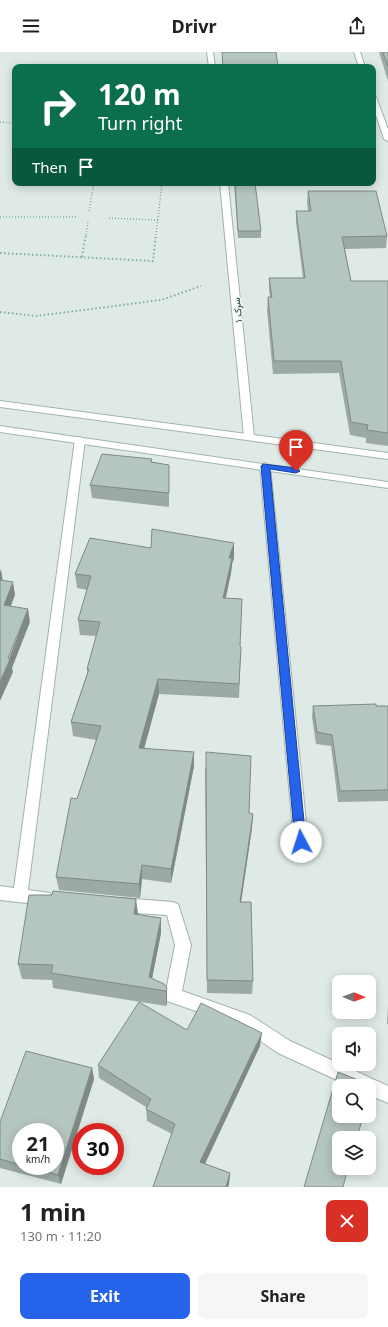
<!DOCTYPE html>
<html lang="en">
<head>
<meta charset="utf-8">
<style>
  :root { --surface:#fff; --page:#f6f6f6; --text:#202124; --muted:#757577; --accent:#2563eb }
  body { margin:0; font-family:"Noto Sans",Vazirmatn,sans-serif; background:var(--page); color:var(--text); height:100vh; display:flex; flex-direction:column; font-size:15px; white-space:nowrap }
  * { box-sizing:border-box; margin:0 }
  p { font-size:13px; color:var(--muted) }
  .icon { flex:none; width:22px; height:22px; fill:none; stroke:currentColor; stroke-width:2; stroke-linecap:round; stroke-linejoin:round }
  .map { position:relative; height:1135px; overflow:hidden }
  .details { display:flex; flex-direction:column; background:var(--surface); flex:1 }
  .details>* { flex:none }
  .hud { position:absolute; left:12px; top:12px; width:364px; height:122px; border-radius:8px; box-shadow:0 2px 10px #0003; background:#0b6e4f; color:#fff; overflow:hidden }
  .needle { width:26px; rotate:91deg }
  .controls { position:absolute; left:332px; top:923px; display:grid; gap:8px }
  .controls a { display:grid; place-items:center; width:44px; height:44px; border-radius:8px; background:var(--surface); box-shadow:0 2px 10px #0003; font-size:20px }
  .speed { position:absolute; left:12px; top:1071px; display:flex; gap:8px; font-size:20px; font-weight:700; text-align:center }
  .speed>* { display:grid; place-content:center; width:52px; height:52px; border-radius:50%; background:var(--surface); box-shadow:0 2px 10px #0003; line-height:1 }
  .speed small { font-size:10px; font-weight:400 }
  .speed .limit { border:6px solid #d22; background:#fff; color:#111 }
  .pin { position:absolute; display:grid; place-items:center; width:34px; height:34px; color:#fff; margin:-41px -17px; border-radius:50% 50% 50% 0; rotate:-45deg; box-shadow:0 0 4px #0007 }
  .pin .icon { rotate:45deg }
  .me { position:absolute; width:44px; margin:-22px; rotate:355deg; stroke-linejoin:round; filter:drop-shadow(0 0 3px #0008) }
  .turn { display:flex; align-items:center; gap:14px; height:84px; padding:0 20px; font-size:18px }
  .turn .icon { width:52px; height:52px; stroke-width:2.5 }
  .turn b { display:block; font-size:28px; line-height:34px }
  .then { display:flex; align-items:center; height:38px; padding:0 20px; background:#0003; gap:8px; font-size:15px }
  .round { display:grid; place-items:center; flex:none; width:42px; height:42px; border-radius:8px; background:var(--page) }
  .summary { display:flex; align-items:center; justify-content:space-between; height:68px; padding:0 20px }
  h1 { font-size:24px; font-weight:700; line-height:30px }
  .action { display:flex; gap:8px; margin-top:auto; padding:8px 20px }
  .action a { flex:1; height:46px; border-radius:8px; background:var(--accent); color:#fff; font-size:16px; font-weight:700; line-height:46px; text-align:center }
  .action a+a { background:var(--page); color:var(--text) }
  header { display:flex; justify-content:space-between; align-items:center; height:52px; padding:0 20px; background:var(--surface); font-size:18px; font-weight:700 }
  .map>svg:first-child { display:block }
</style>
</head>
<body>
<header><svg class="icon" aria-label="menu" viewBox="0 0 24 24"><path d="M4 6h16M4 12h16M4 18h16"/></svg>Drivr<svg class="icon" aria-label="share" viewBox="0 0 24 24"><path d="M12 15V3M7 8l5-5 5 5M5 13v7h14v-7"/></svg></header>
<div class="map">
<svg width="388" height="1135" viewBox="0 0 388 1135">
  <rect width="100%" height="100%" fill="#dfeae6"/>
  <g fill="none" stroke-linecap="round" stroke-linejoin="round">
    <g stroke="#a2b2ad" stroke-width="2">
      <g id="street">
        <polygon points="207,0 213,0 215,15 209,15"/>
        <polygon points="354,0 360,0 365,15 359,15"/>
        <polygon points="373,43 376,45 388,77 388,89 384,87 373,54"/>
        <polygon points="220,131 228,131 254,385 249,388 244,385"/>
        <polygon points="80,385 85,388 28,838 50,841 52,846 50,851 45,853 0,848 0,834 14,836 75,388"/>
        <polygon points="265,411 270,414 308,790 306,794 301,796 296,794 294,790 260,414"/>
        <polygon points="121,846 173,850 178,852 191,893 182,939 250,963 290,989 388,1034 388,1051 369,1043 369,1034 350,1034 278,1001 239,974 167,949 165,944 175,893 167,863 121,860 116,858 114,853 116,848"/>
      </g>
    </g>
    <g stroke="#9fb5ae" stroke-width="2">
      <g id="secondary">
        <polygon points="0,349 388,401 388,407 0,355"/>
        <polygon points="0,374 388,430 388,436 0,380"/>
      </g>
    </g>
    <g stroke="#80ada0" stroke-width="1.5" stroke-dasharray="1 2" stroke-linecap="butt">
      <polyline points="0,70 15,71"/>
      <polyline points="149,131 162,132"/>
      <polyline points="89,159 94,131"/>
      <polyline points="0,165 77,165"/>
      <polyline points="109,166 158,168"/>
      <polyline points="86,183 88,169"/>
      <polyline points="156,183 162,131"/>
    </g>
    <g stroke="#80ada0" stroke-width="2" stroke-dasharray="1.5 2.5" stroke-linecap="butt">
      <polyline points="0,201 153,209 156,182"/>
      <polyline points="82,205 86,182"/>
      <polyline points="0,260 36,264 161,248 201,234"/>
    </g>
    <use href="#street" fill="#fff" fill-rule="evenodd"/>
    <use href="#secondary" fill="#fff" fill-rule="evenodd"/>
  </g>
  <g fill="#9ca9a4" fill-rule="evenodd">
    <polygon points="379,0 388,0 388,29"/>
    <polygon points="234,131 255,131 261,179 261,186 238,186"/>
    <polygon points="308,139 387,184 386,196 345,197 351,229 388,229 388,394 366,391 366,386 350,383 339,321 273,322 267,258 268,245 270,245 269,238 269,226 303,226 296,170 296,159 308,159 307,151"/>
    <polygon points="152,407 152,410 169,413 169,455 92,446 90,433"/>
    <polygon points="151,496 234,506 232,512 231,521 226,546 240,595 241,595 239,646 159,642 144,697 194,714 171,831 142,827 140,846 59,838 56,825 77,747 96,688 73,684 71,670 87,622 87,617 96,584 80,583 78,568 87,538 77,536 75,522"/>
    <polygon points="313,654 388,654 388,749 338,750 331,694 316,692 312,665"/>
    <polygon points="205,715 249,761 252,776 241,850 253,929 252,942 207,941"/>
    <polygon points="137,862 161,881 152,926 167,936 167,951 166,954 53,936 52,928 22,927 18,912"/>
    <polygon points="388,954 388,972 387,972"/>
    <polygon points="187,978 260,994 205,1112 230,1121 229,1132 228,1135 153,1135 172,1082 147,1069 146,1057 146,1055 99,1026 98,1013"/>
    <path d="M92,1016l2,11 -33,105 -61,-16v-46zM21,1080l34,34h-34z"/>
  </g>
  <g fill="#7f8a86">
    <polygon points="234,491 234,506 232,512 231,521 222,561 223,546 229,506"/>
    <polygon points="1,517 3,530 0,539 0,520"/>
    <polygon points="13,530 15,543 6,567 4,553"/>
    <polygon points="28,557 30,570 12,616 13,620 0,649 0,630"/>
    <polygon points="158,627 159,642 140,711 139,696"/>
    <polygon points="194,700 194,714 171,831 171,817"/>
    <polygon points="253,762 252,776 239,864 240,850"/>
    <polygon points="142,813 142,827 140,846 139,832"/>
    <polygon points="136,847 138,862 134,862"/>
    <polygon points="161,866 161,881 150,937 149,925"/>
    <polygon points="167,936 167,951 166,954 166,939"/>
    <polygon points="262,981 260,994 200,1122 200,1110"/>
    <polygon points="92,1016 94,1027 61,1132 58,1123"/>
    <polygon points="230,1121 229,1132 228,1135 226,1135"/>
  </g>
  <g fill="#b5c5bf" stroke="#7f8a86">
    <polygon points="222,0 276,0 278,15 223,15"/>
    <polygon points="383,0 388,0 388,15"/>
    <polygon points="235,131 255,131 261,179 238,179"/>
    <polygon points="308,139 376,139 387,184 342,185 351,229 388,229 388,381 367,378 368,373 351,370 341,309 274,309 268,245 272,245 269,226 305,226 296,159 311,159"/>
    <polygon points="102,402 152,407 151,410 169,413 169,441 90,433"/>
    <polygon points="152,477 234,491 229,506 232,506 223,546 242,547 240,594 241,595 239,632 158,627 139,696 194,700 171,817 142,813 139,832 56,825 71,746 77,747 101,674 71,670 89,617 87,617 100,570 78,568 91,524 75,522 90,486 151,496"/>
    <polygon points="0,528 13,530 4,553 28,557 8,606 10,607 0,630"/>
    <polygon points="376,652 376,654 388,654 388,738 340,739 332,683 317,680 313,654"/>
    <polygon points="206,700 251,704 249,761 253,762 240,850 251,850 253,929 207,928"/>
    <polygon points="53,839 136,847 134,862 161,866 149,925 164,932 167,936 166,939 51,921 53,913 18,912 29,843 52,843"/>
    <polygon points="139,950 187,978 201,951 262,981 200,1110 230,1121 226,1135 153,1135 175,1072 146,1057 151,1047 98,1013"/>
    <polygon points="26,999 92,1016 58,1123 26,1114 55,1114 55,1080 21,1080 21,1113 0,1107 0,1070"/>
    <polygon points="338,1020 371,1033 369,1040 369,1034 339,1034 339,1064 363,1064 357,1086 339,1086 339,1116 348,1116 343,1135 304,1135"/>
  </g>
  <polygon fill="#2563eb" stroke="#184099" points="263,412 296,416 300,419 296,421 270,417 306,790 305,794 301,795 297,794 295,790 261,414"/>
  <g text-anchor="middle" dominant-baseline="central" stroke-width="3" stroke-linejoin="round" paint-order="stroke">
    <g font-size="10" fill="#213a34" stroke="#eff7f3">
      <text transform="translate(237 258) rotate(-96)">سرک ۱</text>
    </g>
  </g>
</svg>
<div class="controls">
<a><svg class="needle" viewBox="-14 -14 28 28"><path d="M0-13l5 13h-10z" fill="#e53935"/><path d="M0 13l5-13h-10z" fill="#757577"/></svg></a>
<a><svg class="icon" aria-label="sound" viewBox="0 0 24 24"><path d="M4 9h4l5-4v14l-5-4H4zM17 9q2 3 0 6"/></svg></a>
<a><svg class="icon" aria-label="search" viewBox="0 0 24 24"><circle cx="10" cy="10" r="6"/><path d="M15 15l6 6"/></svg></a>
<a><svg class="icon" aria-label="layers" viewBox="0 0 24 24"><path d="M12 4l9 5-9 5-9-5zM3 14l9 5 9-5"/></svg></a>
</div>
<div class="speed"><div>21<small>km/h</small></div><div class="limit">30</div></div>
<div class="pin" style="left:296px;top:419px;background:#d93025"><svg class="icon" aria-label="arrive" viewBox="0 0 24 24"><path d="M6 21V4h12l-3 4 3 4H6"/></svg></div>
<svg class="me" style="left:301px;top:790px" viewBox="-20 -20 40 40"><circle r="19" fill="#fff"/><path d="M0-13L10 11 0 6-10 11z" fill="#2563eb"/></svg>
<div class="hud">
<div class="turn"><svg class="icon" aria-label="right" viewBox="0 0 24 24"><path d="M7 20v-9h11M14 6l5 5-5 5"/></svg><div><b>120 m</b>Turn right</div></div>
<div class="then">Then<svg class="icon" aria-label="arrive" viewBox="0 0 24 24"><path d="M6 21V4h12l-3 4 3 4H6"/></svg></div>
</div>
</div>
<section class="details">
<div class="summary"><div><h1>1 min</h1><p>130 m · 11:20</p></div><a class="round" style="background:#d93025;color:#fff"><svg class="icon" aria-label="close" viewBox="0 0 24 24"><path d="M6 6l12 12M18 6L6 18"/></svg></a></div>
<div class="action"><a>Exit</a><a>Share</a></div>
</section>
</body>
</html>
